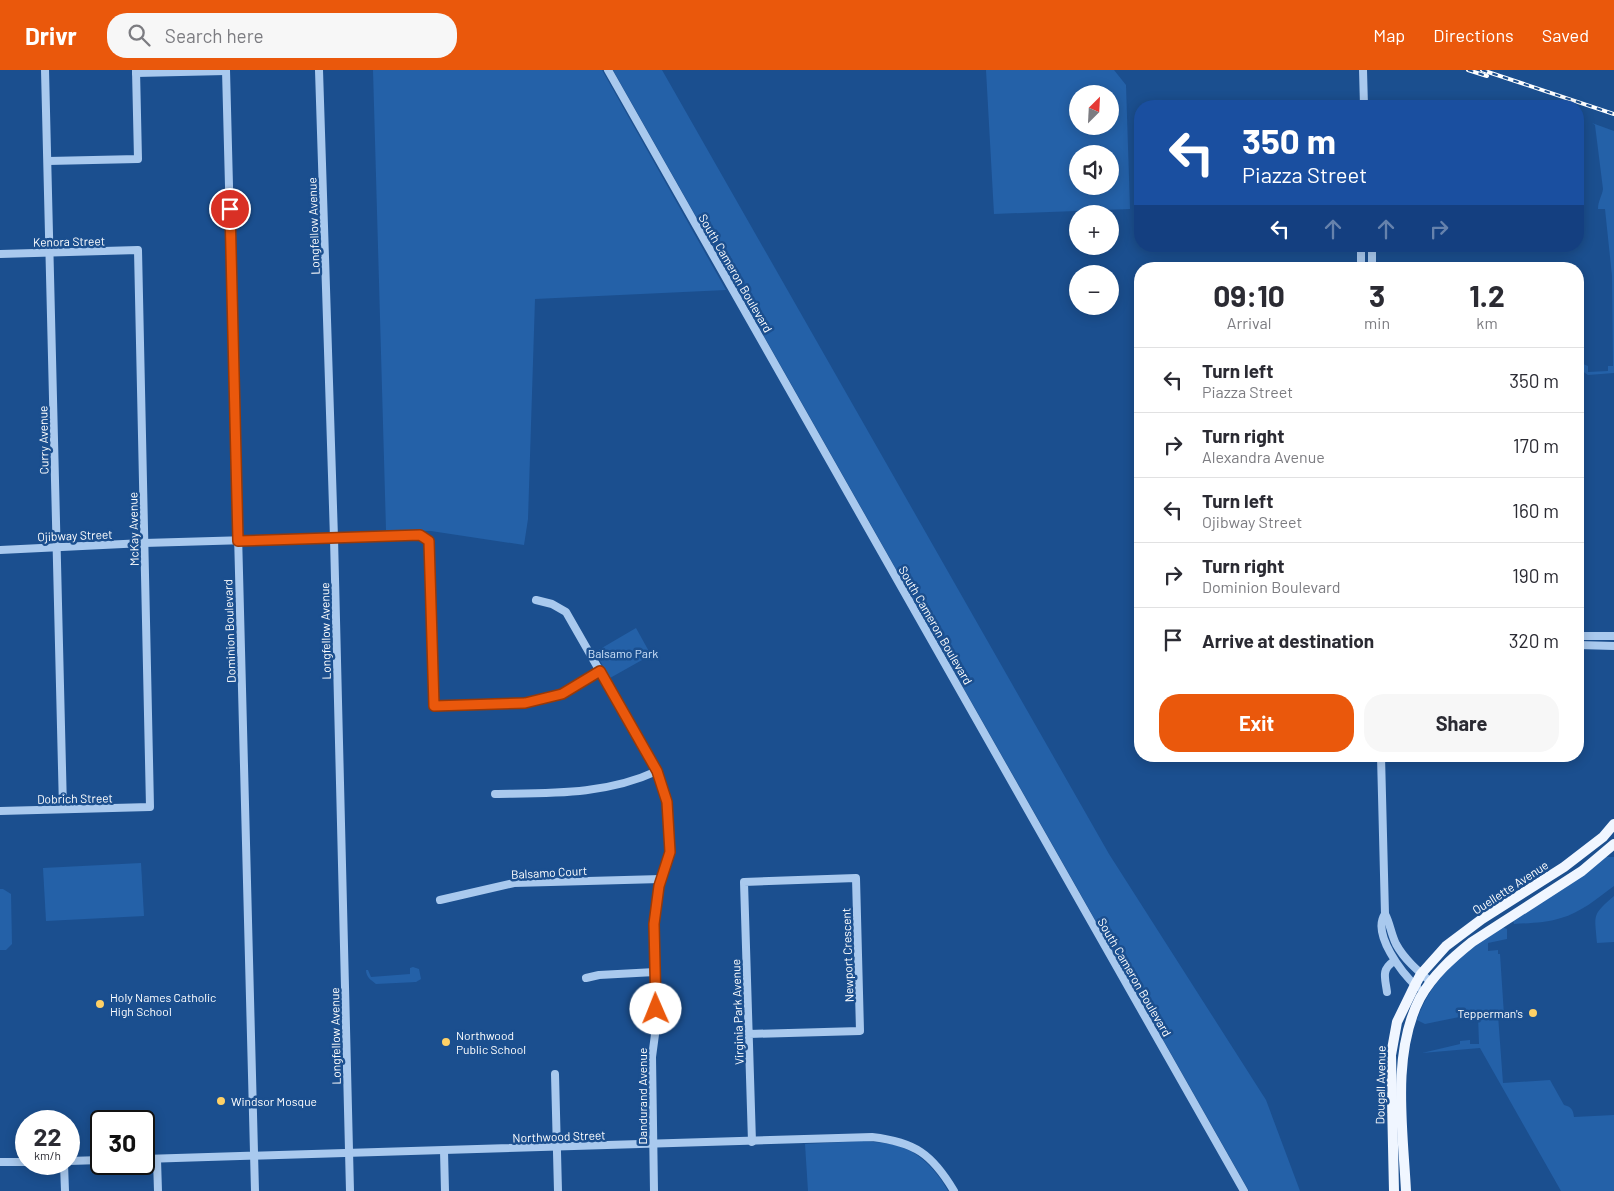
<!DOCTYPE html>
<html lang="en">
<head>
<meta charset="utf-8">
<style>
  :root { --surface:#fff; --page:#f7f7f7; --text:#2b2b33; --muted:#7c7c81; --line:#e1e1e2; --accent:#ea580c }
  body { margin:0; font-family:Barlow,sans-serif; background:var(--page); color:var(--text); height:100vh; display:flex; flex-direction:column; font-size:19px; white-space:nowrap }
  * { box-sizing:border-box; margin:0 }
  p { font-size:16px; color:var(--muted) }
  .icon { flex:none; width:28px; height:28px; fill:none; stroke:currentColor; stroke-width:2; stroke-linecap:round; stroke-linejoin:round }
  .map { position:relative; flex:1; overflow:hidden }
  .panel { position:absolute; left:1134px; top:192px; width:450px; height:500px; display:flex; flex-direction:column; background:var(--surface); border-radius:20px; box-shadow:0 2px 12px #0003 }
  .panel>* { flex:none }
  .banner { position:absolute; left:1134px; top:30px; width:450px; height:152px; border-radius:20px; box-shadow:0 2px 12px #0003; background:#1a4fa0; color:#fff; overflow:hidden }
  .needle { width:32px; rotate:24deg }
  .controls { position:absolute; left:1069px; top:15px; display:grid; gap:10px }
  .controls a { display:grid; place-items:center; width:50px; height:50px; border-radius:50%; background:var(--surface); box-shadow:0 2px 12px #0003; font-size:25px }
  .speed { position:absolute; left:15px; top:1040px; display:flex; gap:10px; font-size:25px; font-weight:700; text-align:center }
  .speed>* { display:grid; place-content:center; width:65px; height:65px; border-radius:50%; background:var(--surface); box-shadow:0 2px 12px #0003; line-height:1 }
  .speed small { font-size:12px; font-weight:400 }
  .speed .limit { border:2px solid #111; border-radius:8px; background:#fff; color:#111 }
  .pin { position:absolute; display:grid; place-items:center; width:42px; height:42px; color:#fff; margin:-21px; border:2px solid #fff; border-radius:50%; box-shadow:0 1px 5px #0007 }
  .me { position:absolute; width:55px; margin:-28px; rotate:359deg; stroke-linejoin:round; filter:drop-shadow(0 0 4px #0008) }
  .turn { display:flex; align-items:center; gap:18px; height:105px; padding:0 25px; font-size:22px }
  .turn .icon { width:65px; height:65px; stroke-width:2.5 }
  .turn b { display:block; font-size:35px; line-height:42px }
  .lanes { display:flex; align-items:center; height:48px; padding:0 25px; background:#0003; justify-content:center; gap:25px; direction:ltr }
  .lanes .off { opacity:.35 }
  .eta { display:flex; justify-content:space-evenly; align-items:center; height:85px; text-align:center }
  .eta b { font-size:30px; font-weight:700; line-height:35px }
  .action { display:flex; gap:10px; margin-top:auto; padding:10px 25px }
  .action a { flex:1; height:58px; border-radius:20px; background:var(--accent); color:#fff; font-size:20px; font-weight:700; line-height:58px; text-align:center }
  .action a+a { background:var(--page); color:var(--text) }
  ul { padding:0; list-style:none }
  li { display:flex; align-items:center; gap:15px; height:65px; padding:0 25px; border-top:1px solid var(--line) }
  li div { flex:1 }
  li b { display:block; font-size:19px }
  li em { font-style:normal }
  header { display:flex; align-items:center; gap:30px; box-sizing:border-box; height:70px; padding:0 25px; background:var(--accent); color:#fff }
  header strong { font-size:24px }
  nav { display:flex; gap:28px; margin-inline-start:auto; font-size:18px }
  .search { width:350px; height:45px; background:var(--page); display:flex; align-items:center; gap:12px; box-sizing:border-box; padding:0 18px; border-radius:20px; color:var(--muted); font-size:19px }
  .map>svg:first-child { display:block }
</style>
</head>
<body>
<header>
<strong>Drivr</strong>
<div class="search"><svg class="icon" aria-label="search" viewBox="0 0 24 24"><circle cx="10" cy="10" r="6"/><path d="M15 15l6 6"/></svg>Search here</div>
<nav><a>Map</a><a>Directions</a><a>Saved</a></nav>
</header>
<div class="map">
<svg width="1614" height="1121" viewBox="0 0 1614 1121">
  <rect width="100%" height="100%" fill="#1b4f8f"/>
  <g fill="#2461a8" fill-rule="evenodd">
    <polygon points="373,0 602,0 726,220 535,229 528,449 524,475 431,461 386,460"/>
    <polygon points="613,0 662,0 1109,784 1266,1030 1300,1121 1249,1121"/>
    <path d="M986,0h128l12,15 4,124 -136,5zM1078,24h32v32h-32zM1078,84h32v32h-32z"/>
    <path d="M1592,53l22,8v242l-26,2 -10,-7v-10h3l2,6 5,2v6l20,-1v-5h5l-1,-90 -7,-67h-7c0,-8 4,-13 5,-20l-8,-64z"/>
    <polygon points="636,558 651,585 610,608 595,582"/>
    <path d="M1606,787h8v29c-16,12 -34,27 -53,32 -15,5 -32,5 -47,6l-1,-4z"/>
    <polygon points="141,793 144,846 46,851 43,798"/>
    <polygon points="0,819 3,819 11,824 12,874 6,880 0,880"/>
    <path d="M1614,826v46l-17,1c-2,-29 -6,-27 17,-47z"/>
    <path d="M1502,857l5,2v10l-19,4v8l10,-1v4h2l4,61h-6l5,68 47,-3 14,25c7,2 9,4 10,12l40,-2v76h-53l-81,-143 -58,5 38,-9v-3l10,-1v4h9l-1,-29h-9l-44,9 -8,-4c14,-42 48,-70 85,-93z"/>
    <path d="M413,897l6,2 2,10 -5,3 -40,2c-5,-4 -10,-7 -10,-14h2l3,7 39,-3v-6z"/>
    <path d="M862,1071c10,1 19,1 28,3 26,4 46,25 58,47h-140l-3,-47z"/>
  </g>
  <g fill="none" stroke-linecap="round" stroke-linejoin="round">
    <g stroke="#a9c9ee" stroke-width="8">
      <polyline points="45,0 63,739"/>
      <polyline points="226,0 255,1121"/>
      <polyline points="319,0 334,468 350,1121"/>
      <polyline points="608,0 1244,1121"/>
      <polyline points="1363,0 1364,36"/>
      <polyline points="136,3 226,1"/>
      <polyline points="48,91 138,89 136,0"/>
      <polyline points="1361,176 1361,199"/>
      <polyline points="1372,176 1372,199"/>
      <polyline points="0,184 138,180 150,737 0,741"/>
      <polyline points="0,480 144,473 420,465 429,471 434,636 525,633 563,624 600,601"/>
      <polyline points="536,530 552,534 566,542 657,701 667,732 670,782 659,816 654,854 656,957 652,987 654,1121"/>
      <polyline points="1578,566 1614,566"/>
      <polyline points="1578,575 1614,576"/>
      <path d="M1381,686l4,158c-14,20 18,60 32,73"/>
      <path d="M495,724c55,-1 111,1 162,-23"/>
      <polyline points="440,830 514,813 661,809"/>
      <path d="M1385,844c5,9 6,20 11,30 8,15 22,27 35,38"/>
      <polyline points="586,908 599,905 655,902"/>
      <path d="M1387,922c-2,-15 -6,-22 7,-31"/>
      <polyline points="749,964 860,961 856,808 744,812 752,1072"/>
      <polyline points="555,1004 558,1121"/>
      <polyline points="444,1081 445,1121"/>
      <path d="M144,1089l728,-22c43,5 60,17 82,54"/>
      <polyline points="157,1089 158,1121"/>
      <polyline points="69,1091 101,1090"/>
      <polyline points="0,1092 26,1092"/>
      <polyline points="64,1094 65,1121"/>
    </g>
    <g stroke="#f0f6ff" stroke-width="10">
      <polyline points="1394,1121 1391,985 1397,952 1415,915 1421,904 1446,876 1482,849 1564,797 1603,767 1614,754"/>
      <path d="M1406,1121c-3,-61 -15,-137 14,-193 13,-23 32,-40 52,-56l110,-71 32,-27"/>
    </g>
    <g stroke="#fff" stroke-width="4">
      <g id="rail">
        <polyline points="1468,0 1487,6"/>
        <polyline points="1482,0 1614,44"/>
      </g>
    </g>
    <use href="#rail" stroke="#1b4f8f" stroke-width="2" stroke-dasharray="5.5" stroke-linecap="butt"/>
  </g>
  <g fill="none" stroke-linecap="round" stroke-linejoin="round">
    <g stroke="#983908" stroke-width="12">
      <polyline id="route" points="230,139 238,471 420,465 429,471 434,636 525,633 562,624 600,601 657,701 667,732 670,782 659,816 654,854 656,939"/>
    </g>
    <use href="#route" stroke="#ea580c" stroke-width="9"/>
  </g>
  <g fill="#ffd166" stroke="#1b4f8f" stroke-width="2">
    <circle cx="100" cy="934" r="5"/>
    <circle cx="1533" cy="943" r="5"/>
    <circle cx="446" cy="972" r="5"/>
    <circle cx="221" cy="1031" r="5"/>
  </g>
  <g text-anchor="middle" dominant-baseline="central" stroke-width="5" stroke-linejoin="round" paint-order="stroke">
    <g font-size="12" fill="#fff" stroke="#1b4f8f">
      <text transform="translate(313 156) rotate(-92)">Longfellow Avenue</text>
      <text transform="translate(69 171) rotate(-1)">Kenora Street</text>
      <text transform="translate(736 203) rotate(60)">South Cameron Boulevard</text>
      <text transform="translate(43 370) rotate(-91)">Curry Avenue</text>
      <text transform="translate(133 459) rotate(-91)">McKay Avenue</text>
      <text transform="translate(75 465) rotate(-2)">Ojibway Street</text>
      <text transform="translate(936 555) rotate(60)">South Cameron Boulevard</text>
      <text transform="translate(229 561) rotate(-92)">Dominion Boulevard</text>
      <text transform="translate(325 561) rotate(-91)">Longfellow Avenue</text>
      <text transform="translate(75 728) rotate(-1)">Dobrich Street</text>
      <text transform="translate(549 802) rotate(-3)">Balsamo Court</text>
      <text transform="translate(1510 817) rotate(-33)">Ouellette Avenue</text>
      <text transform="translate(847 885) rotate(-92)">Newport Crescent</text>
      <text transform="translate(1135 907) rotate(60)">South Cameron Boulevard</text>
      <text transform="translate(737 942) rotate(-92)">Virginia Park Avenue</text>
      <text transform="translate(335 966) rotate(-91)">Longfellow Avenue</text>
      <text transform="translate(1380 1015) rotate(-89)">Dougall Avenue</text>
      <text transform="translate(642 1026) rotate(-90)">Dandurand Avenue</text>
      <text transform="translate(559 1066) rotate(-2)">Northwood Street</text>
    </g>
    <g font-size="12" fill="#cfe3fa" stroke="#1b4f8f">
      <text x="623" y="583">Balsamo Park</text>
    </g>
    <g font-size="12" fill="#fff" stroke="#1b4f8f" text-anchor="start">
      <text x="110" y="927">Holy Names Catholic<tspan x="110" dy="14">High School</tspan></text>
      <text x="1523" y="943" text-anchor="end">Tepperman's</text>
      <text x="456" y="965">Northwood<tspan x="456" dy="14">Public School</tspan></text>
      <text x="231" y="1031">Windsor Mosque</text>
    </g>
  </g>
</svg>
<div class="controls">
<a><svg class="needle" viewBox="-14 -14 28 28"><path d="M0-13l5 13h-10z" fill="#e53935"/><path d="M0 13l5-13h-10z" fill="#7c7c81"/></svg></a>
<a><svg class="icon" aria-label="sound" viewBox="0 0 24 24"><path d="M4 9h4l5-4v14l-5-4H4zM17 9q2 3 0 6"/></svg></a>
<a>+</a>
<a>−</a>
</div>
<div class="speed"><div>22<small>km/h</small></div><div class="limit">30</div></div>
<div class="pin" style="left:230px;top:139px;background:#d93025"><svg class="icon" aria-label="arrive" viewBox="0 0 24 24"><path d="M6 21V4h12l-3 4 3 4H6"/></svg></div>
<svg class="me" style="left:656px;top:939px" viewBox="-20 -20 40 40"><circle r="19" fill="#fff"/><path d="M0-13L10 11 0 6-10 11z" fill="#ea580c"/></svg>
<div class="banner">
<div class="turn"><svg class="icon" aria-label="left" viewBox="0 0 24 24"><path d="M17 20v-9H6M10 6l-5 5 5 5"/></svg><div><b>350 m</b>Piazza Street</div></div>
<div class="lanes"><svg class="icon" aria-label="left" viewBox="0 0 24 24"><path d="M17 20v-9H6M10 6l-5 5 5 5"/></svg><svg class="icon off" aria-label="ahead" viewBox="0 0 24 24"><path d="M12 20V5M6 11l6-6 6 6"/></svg><svg class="icon off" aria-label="ahead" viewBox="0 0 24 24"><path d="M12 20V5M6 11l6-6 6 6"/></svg><svg class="icon off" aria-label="right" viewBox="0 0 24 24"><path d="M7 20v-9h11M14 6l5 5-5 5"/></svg></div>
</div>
<section class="panel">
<div class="eta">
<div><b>09:10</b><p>Arrival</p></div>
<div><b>3</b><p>min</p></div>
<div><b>1.2</b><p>km</p></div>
</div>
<ul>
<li><svg class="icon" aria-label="left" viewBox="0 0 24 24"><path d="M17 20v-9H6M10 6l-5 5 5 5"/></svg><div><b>Turn left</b><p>Piazza Street</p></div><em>350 m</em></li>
<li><svg class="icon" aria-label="right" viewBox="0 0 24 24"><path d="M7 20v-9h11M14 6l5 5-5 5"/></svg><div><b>Turn right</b><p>Alexandra Avenue</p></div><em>170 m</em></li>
<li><svg class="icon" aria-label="left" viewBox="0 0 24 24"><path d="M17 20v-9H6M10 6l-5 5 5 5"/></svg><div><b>Turn left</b><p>Ojibway Street</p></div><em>160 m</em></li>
<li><svg class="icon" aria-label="right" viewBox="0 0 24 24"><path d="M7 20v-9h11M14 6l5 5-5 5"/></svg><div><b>Turn right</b><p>Dominion Boulevard</p></div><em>190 m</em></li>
<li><svg class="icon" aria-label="arrive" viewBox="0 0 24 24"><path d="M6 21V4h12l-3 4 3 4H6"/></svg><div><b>Arrive at destination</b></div><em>320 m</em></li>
</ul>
<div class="action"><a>Exit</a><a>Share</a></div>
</section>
</div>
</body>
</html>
